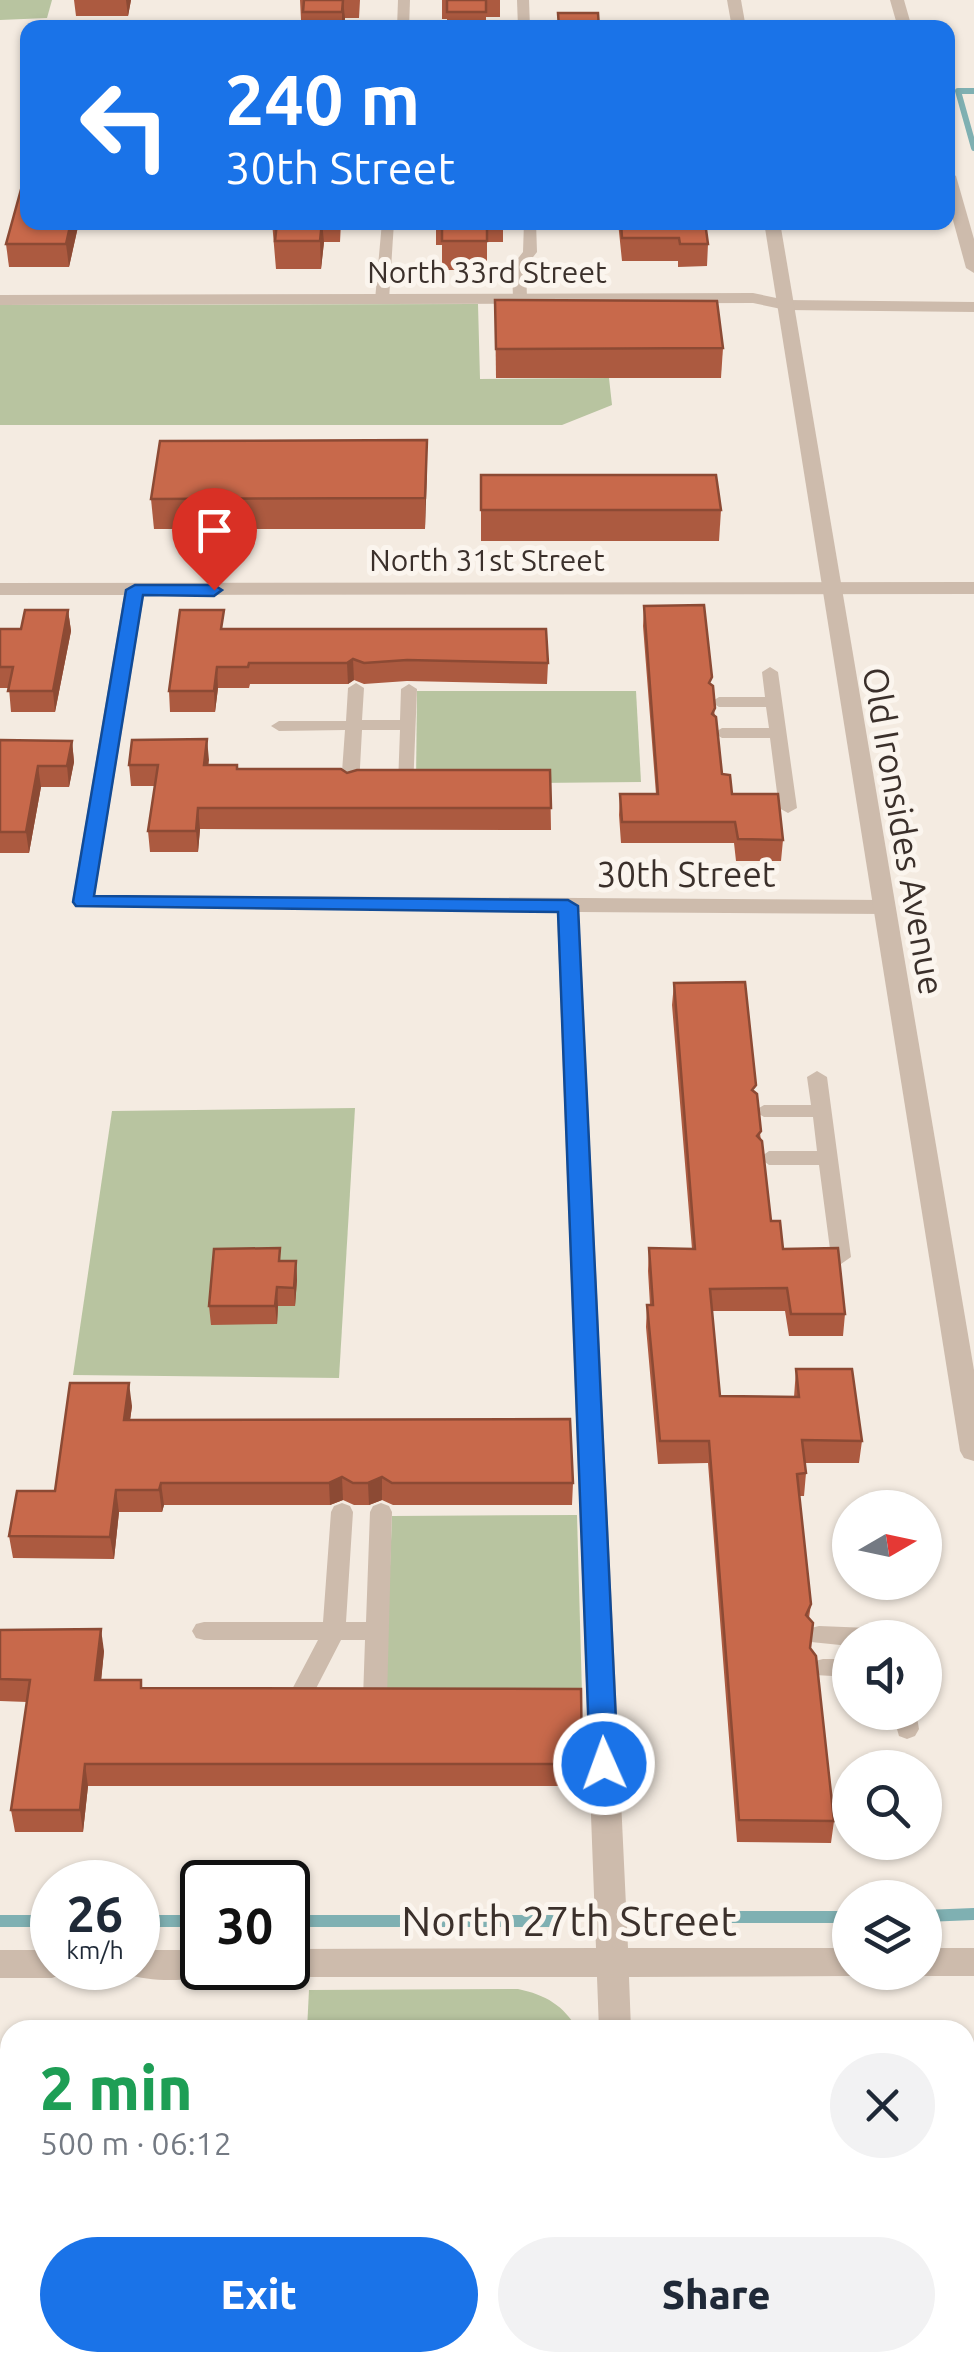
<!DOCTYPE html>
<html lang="en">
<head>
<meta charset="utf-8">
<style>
  :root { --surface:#fff; --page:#f2f2f3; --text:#1f2937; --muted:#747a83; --accent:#1a73e8 }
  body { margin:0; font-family:Ubuntu,sans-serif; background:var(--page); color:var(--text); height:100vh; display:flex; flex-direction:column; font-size:38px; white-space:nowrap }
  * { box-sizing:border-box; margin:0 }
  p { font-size:32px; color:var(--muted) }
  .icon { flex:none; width:55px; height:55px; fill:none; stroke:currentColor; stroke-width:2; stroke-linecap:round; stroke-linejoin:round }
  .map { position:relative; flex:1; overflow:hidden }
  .sheet { position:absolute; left:0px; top:2020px; width:975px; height:352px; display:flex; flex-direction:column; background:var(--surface); border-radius:30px 30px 0 0; box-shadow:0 2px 8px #0004 }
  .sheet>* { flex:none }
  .guide { position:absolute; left:20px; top:20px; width:935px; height:210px; border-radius:20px; box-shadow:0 2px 8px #0004; background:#1a73e8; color:#fff; overflow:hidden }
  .needle { width:65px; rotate:81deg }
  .buttons { position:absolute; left:832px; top:1490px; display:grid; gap:20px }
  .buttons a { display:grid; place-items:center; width:110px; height:110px; border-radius:50%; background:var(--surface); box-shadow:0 2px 8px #0004; font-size:50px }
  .speed { position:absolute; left:30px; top:1860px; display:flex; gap:20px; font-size:50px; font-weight:700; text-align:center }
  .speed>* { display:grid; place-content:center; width:130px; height:130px; border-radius:50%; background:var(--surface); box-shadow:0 2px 8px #0004; line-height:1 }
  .speed small { font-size:25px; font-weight:400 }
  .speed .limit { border:5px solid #111; border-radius:15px; background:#fff; color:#111 }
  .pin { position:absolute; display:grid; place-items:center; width:85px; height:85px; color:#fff; margin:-102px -42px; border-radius:50% 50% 50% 0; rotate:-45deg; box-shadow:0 0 10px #0007 }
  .pin .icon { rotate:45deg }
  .me { position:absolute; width:110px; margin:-55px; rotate:358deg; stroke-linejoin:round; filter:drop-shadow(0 0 8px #0008) }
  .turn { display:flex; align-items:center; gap:35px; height:210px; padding:0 40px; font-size:45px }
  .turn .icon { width:130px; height:130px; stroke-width:2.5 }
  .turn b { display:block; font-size:70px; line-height:85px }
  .round { display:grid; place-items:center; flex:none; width:105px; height:105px; border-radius:52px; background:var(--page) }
  .head { display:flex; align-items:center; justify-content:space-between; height:170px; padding:0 40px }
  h1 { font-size:60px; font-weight:800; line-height:75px; color:#1e9e55 }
  .primary-button { display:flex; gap:20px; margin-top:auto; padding:20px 40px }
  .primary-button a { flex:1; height:115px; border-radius:60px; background:var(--accent); color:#fff; font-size:40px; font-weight:800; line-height:115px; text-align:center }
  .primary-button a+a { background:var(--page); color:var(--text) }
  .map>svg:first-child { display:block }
</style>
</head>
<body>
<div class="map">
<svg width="974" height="2372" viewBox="0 0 974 2372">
  <rect width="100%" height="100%" fill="#f4ebe1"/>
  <g fill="#b8c4a0">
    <polygon points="0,0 52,0 47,18 0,20"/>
    <polygon points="478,304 480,379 609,378 612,405 562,425 0,425 0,305"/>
    <polygon points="417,691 636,691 641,782 416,784"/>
    <polygon points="355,1108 339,1378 73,1375 112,1111"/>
    <polygon points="577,1515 582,1694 385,1693 392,1516"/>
    <path d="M518,1989c28,6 45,16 60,41h-271l2,-40z"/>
    <polygon points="249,2363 591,2362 591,2372 249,2372"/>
  </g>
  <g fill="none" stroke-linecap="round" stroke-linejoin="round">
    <polyline stroke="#7fb0b2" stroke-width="6" points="974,91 958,91 974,148"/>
    <g stroke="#7fb0b2" stroke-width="12">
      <polyline points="925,1916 974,1914"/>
      <polyline points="724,1917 840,1917"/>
      <polyline points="0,1921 52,1921"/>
      <polyline points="138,1921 202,1921"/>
      <polyline points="288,1921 552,1921"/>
    </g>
    <g fill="#cdbbac" fill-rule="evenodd">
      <polygon points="398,0 410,0 409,28 397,28"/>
      <polygon points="517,0 529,0 530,28 518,28"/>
      <polygon points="382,222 394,222 389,300 382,304 375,300"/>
      <polygon points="524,222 536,222 537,252 526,266 527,299 520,303 513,299 512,266 523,252"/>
      <polygon points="770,667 778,672 797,808 788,813 779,808 770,738 722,738 714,733 722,728 769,728 766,707 719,707 711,702 719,697 765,697 762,672"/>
      <polygon points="356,683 364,688 362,720 400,720 401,689 409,684 417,689 413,789 407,790 398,785 400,730 362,730 359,786 350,791 341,786 345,730 279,731 271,726 279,721 346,721 348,688"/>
      <polygon points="817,1071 827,1077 851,1257 841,1264 831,1257 819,1165 769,1165 759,1158 769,1151 817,1151 813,1117 764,1117 754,1111 764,1105 811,1105 807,1077"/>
      <polygon points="342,1503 350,1506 353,1512 346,1622 366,1622 370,1512 373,1506 381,1503 389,1506 392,1512 387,1699 383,1706 375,1709 367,1706 363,1699 365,1640 341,1640 307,1706 299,1709 291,1706 287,1699 318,1640 204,1640 196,1638 192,1631 196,1624 204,1622 323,1622 331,1512 334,1506"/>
      <polygon points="819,1626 894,1629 902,1631 905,1638 850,1638 850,1646 811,1642 807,1635 811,1628"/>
      <polygon points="823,1659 850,1659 850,1677 815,1675 811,1668 815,1661"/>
      <polygon points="892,1712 916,1712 919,1729 915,1736 907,1739 899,1736"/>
    </g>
    <g fill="#cdbbac" fill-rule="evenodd">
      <polygon points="753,293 786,300 974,302 974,312 786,310 753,303 0,305 0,295"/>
      <polygon points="974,582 974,594 144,595 95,895 884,900 895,907 884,914 579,912 628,1948 850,1948 850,1972 860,1972 850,1976 629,1977 631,2030 599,2030 597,1977 288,1977 277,1973 274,1968 288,1968 288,1949 596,1948 557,912 75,907 72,902 124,595 0,595 0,583"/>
      <polygon points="925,1948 974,1948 974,1976 925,1976 915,1972 925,1972"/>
      <polygon points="0,1950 52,1950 52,1968 66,1968 63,1974 52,1978 0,1978"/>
      <path d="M138,1950h64v18h14l-3,6c-23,8 -63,8 -86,0l-3,-6h14z"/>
      <rect x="609" y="2362" width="36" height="10"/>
    </g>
    <g fill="#cdbbac" fill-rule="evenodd">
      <polygon points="727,0 741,0 746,28 732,28"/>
      <polygon points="890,0 904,0 912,28 898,28"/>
      <polygon points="948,171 956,176 974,239 974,273 966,268 948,202"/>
      <polygon points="764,222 780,222 974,1370 974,1461 964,1458 960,1451"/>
    </g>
  </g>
  <g fill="#ac5a40">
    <polygon points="74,0 131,0 128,16 76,16"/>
    <polygon points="300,0 360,0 359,18 345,18 344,28 303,28 303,20 301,20"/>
    <polygon points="442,0 500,0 500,17 486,17 486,28 447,28 447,19 442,19"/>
    <polygon points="28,222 79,222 69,267 9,267 6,244"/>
    <polygon points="272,222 341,222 340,242 324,242 321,269 276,269"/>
    <polygon points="436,222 503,222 503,242 487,242 487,270 442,270 442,245 436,245"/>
    <polygon points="618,222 705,222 708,244 707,266 678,267 678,261 622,261"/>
    <polygon points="495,300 723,348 721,378 496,378"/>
    <polygon points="427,440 425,529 154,529 151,499"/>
    <polygon points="481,475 721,510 719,541 481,541"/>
    <polygon points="644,606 711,685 722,774 732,794 783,840 781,861 736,861 734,843 621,843 619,815 620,794 656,794 643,626"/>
    <polygon points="68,610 71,631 55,712 11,712 9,688 0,688 0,629 21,629"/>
    <polygon points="225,629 548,663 547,684 407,681 364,684 354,680 348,684 250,684 249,688 218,688 215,712 170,712 169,691"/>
    <polygon points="207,739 208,765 237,769 347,773 550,770 551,830 200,829 198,852 150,852 148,831 155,786 131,786 129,765"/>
    <polygon points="0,740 72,741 74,762 69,787 41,787 29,853 0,853"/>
    <polygon points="674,983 755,1093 771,1221 783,1249 845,1314 843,1336 789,1336 785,1311 712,1311 720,1396 794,1397 796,1369 862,1441 859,1463 805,1463 806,1473 804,1496 799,1496 811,1604 809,1618 810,1648 834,1821 831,1843 737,1842 708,1463 658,1464 646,1327 647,1305 650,1305 648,1271 649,1248 692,1249 672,1005"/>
    <polygon points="281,1261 296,1261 297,1280 295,1306 278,1306 277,1324 211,1325 209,1306"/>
    <polygon points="132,1406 130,1420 573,1483 572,1505 393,1505 382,1500 369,1505 354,1505 343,1500 330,1505 164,1505 162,1512 119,1512 114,1559 13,1558 9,1536 55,1491"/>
    <polygon points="0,1630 104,1651 101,1680 582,1764 581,1786 88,1786 83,1832 15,1832 11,1810 27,1702 0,1701"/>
    <polygon points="797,2362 912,2362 913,2372 798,2372"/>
  </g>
  <g fill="#8c4a34">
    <polygon points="126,0 131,0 128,16"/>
    <polygon points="343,0 345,18 344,28 342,28 342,12"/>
    <polygon points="71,222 79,222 69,267 66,244"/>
    <polygon points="322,222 324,242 321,269 320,241"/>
    <polygon points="427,440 427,471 425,529 425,498"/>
    <polygon points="68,610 71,631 55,712 53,691"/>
    <polygon points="353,659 354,680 348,684 347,663"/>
    <polygon points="217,667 218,688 215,712 214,691"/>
    <polygon points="207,739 209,760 206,787 204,765"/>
    <polygon points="72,741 74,762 69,787 67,766"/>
    <polygon points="38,766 41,787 29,853 26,832"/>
    <polygon points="198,808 200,829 198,852 196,831"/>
    <polygon points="296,1261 297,1280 295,1306 294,1288"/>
    <polygon points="277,1287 278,1306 277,1324 275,1306"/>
    <polygon points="129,1383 132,1406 127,1442 124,1420"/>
    <polygon points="342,1477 343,1500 330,1505 329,1483"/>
    <polygon points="382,1477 382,1500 369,1505 368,1483"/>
    <polygon points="161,1483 164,1505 162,1512 159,1490"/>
    <polygon points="116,1490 119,1512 114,1559 110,1537"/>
    <polygon points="101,1629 104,1651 99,1702 95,1680"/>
    <polygon points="85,1764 88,1786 83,1832 80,1810"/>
    <polygon points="193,2362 198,2362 197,2372 193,2372"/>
  </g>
  <g fill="#c8694b" stroke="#8c4a34" stroke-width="2.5">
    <polygon points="304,0 343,0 342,12 303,12"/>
    <rect x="447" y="0" width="39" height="12"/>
    <polygon points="558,13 598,13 599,28 559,28"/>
    <polygon points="28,164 28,222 71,222 66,244 6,244"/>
    <polygon points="277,222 322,222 320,241 275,241"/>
    <rect x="442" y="222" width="45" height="19"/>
    <polygon points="621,222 705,222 708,244 680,244 679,238 622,238"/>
    <polygon points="495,300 717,301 723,348 496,349"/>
    <polygon points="427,440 425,498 151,499 160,441"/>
    <polygon points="481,475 716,475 721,510 481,510"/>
    <polygon points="704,605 712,677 709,683 713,686 715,708 712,714 716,717 722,774 730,775 732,794 778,794 783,840 738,839 735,822 622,822 620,794 658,794 644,606"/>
    <polygon points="25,610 68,610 53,691 8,691 13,667 0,667 0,629 21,629"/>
    <polygon points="180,610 224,610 221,629 546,629 548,663 407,660 364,663 353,659 347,663 249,663 248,667 217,667 214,691 169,691"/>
    <polygon points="207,739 204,765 237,765 237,769 341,769 347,773 357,770 550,770 551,808 198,808 196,831 148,831 158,765 129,765 132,740"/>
    <polygon points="0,740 72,741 67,766 38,766 26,832 0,832"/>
    <polygon points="745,982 756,1085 752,1090 757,1094 761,1131 757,1136 762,1141 771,1221 780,1221 783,1249 838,1248 845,1314 791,1314 787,1288 710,1289 720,1396 799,1397 796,1369 852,1369 862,1441 802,1440 806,1473 797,1474 811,1604 806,1615 813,1623 810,1648 816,1656 834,1821 739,1820 709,1441 660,1441 647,1305 653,1305 649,1248 695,1249 674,983"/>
    <polygon points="280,1248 279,1261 296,1261 294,1288 277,1287 275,1306 209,1306 214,1249"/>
    <polygon points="70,1383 129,1383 124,1420 570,1419 573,1483 392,1483 382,1477 368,1483 353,1483 342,1477 329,1483 161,1483 159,1490 116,1490 110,1537 9,1536 17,1491 55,1491"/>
    <polygon points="101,1629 95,1680 141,1680 141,1688 581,1689 582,1764 85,1764 80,1810 11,1810 30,1680 0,1679 0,1630"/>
    <polygon points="83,2362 193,2362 193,2372 82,2372"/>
    <polygon points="802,2362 912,2362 913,2372 803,2372"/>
  </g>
  <polygon fill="#1a73e8" stroke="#114b97" stroke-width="2.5" points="135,585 214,585 222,590 214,596 143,595 94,896 568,900 578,906 618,1764 614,1773 604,1776 594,1773 590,1764 558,912 76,906 73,902 126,590"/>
  <g text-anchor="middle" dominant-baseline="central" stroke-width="10" stroke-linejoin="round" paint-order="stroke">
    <g font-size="30" fill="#3b302b" stroke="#fbf5ee">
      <text x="487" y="272">North 33rd Street</text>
      <text x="487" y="560">North 31st Street</text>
    </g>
    <g font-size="35" fill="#3b302b" stroke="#fbf5ee">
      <text transform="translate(904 831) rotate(80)">Old Ironsides Avenue</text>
      <text x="686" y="874">30th Street</text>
    </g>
    <g font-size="42" fill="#3b302b" stroke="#fbf5ee">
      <text x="569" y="1920">North 27th Street</text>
    </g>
  </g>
</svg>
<div class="buttons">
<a><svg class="needle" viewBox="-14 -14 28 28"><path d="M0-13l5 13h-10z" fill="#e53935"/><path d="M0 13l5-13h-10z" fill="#747a83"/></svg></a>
<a><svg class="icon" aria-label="sound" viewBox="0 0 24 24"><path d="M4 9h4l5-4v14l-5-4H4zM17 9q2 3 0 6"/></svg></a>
<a><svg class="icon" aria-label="search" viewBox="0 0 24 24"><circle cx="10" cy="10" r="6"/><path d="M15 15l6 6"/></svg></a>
<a><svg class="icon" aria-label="layers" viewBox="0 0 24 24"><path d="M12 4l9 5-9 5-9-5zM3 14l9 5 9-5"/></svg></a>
</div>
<div class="speed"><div>26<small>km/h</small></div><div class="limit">30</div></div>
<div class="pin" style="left:214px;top:590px;background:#d93025"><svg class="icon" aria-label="arrive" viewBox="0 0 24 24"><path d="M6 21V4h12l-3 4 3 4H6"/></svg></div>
<svg class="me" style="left:604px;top:1764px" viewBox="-20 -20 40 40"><circle r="17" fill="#1a73e8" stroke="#fff" stroke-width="3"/><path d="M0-11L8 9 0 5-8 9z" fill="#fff"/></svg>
<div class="guide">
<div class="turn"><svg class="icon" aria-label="left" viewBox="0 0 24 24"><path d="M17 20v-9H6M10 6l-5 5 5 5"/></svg><div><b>240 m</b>30th Street</div></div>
</div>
<section class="sheet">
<div class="head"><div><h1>2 min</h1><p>500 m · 06:12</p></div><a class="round"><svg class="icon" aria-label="close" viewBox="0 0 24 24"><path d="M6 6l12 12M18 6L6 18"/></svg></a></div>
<div class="primary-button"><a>Exit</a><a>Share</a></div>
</section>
</div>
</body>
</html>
